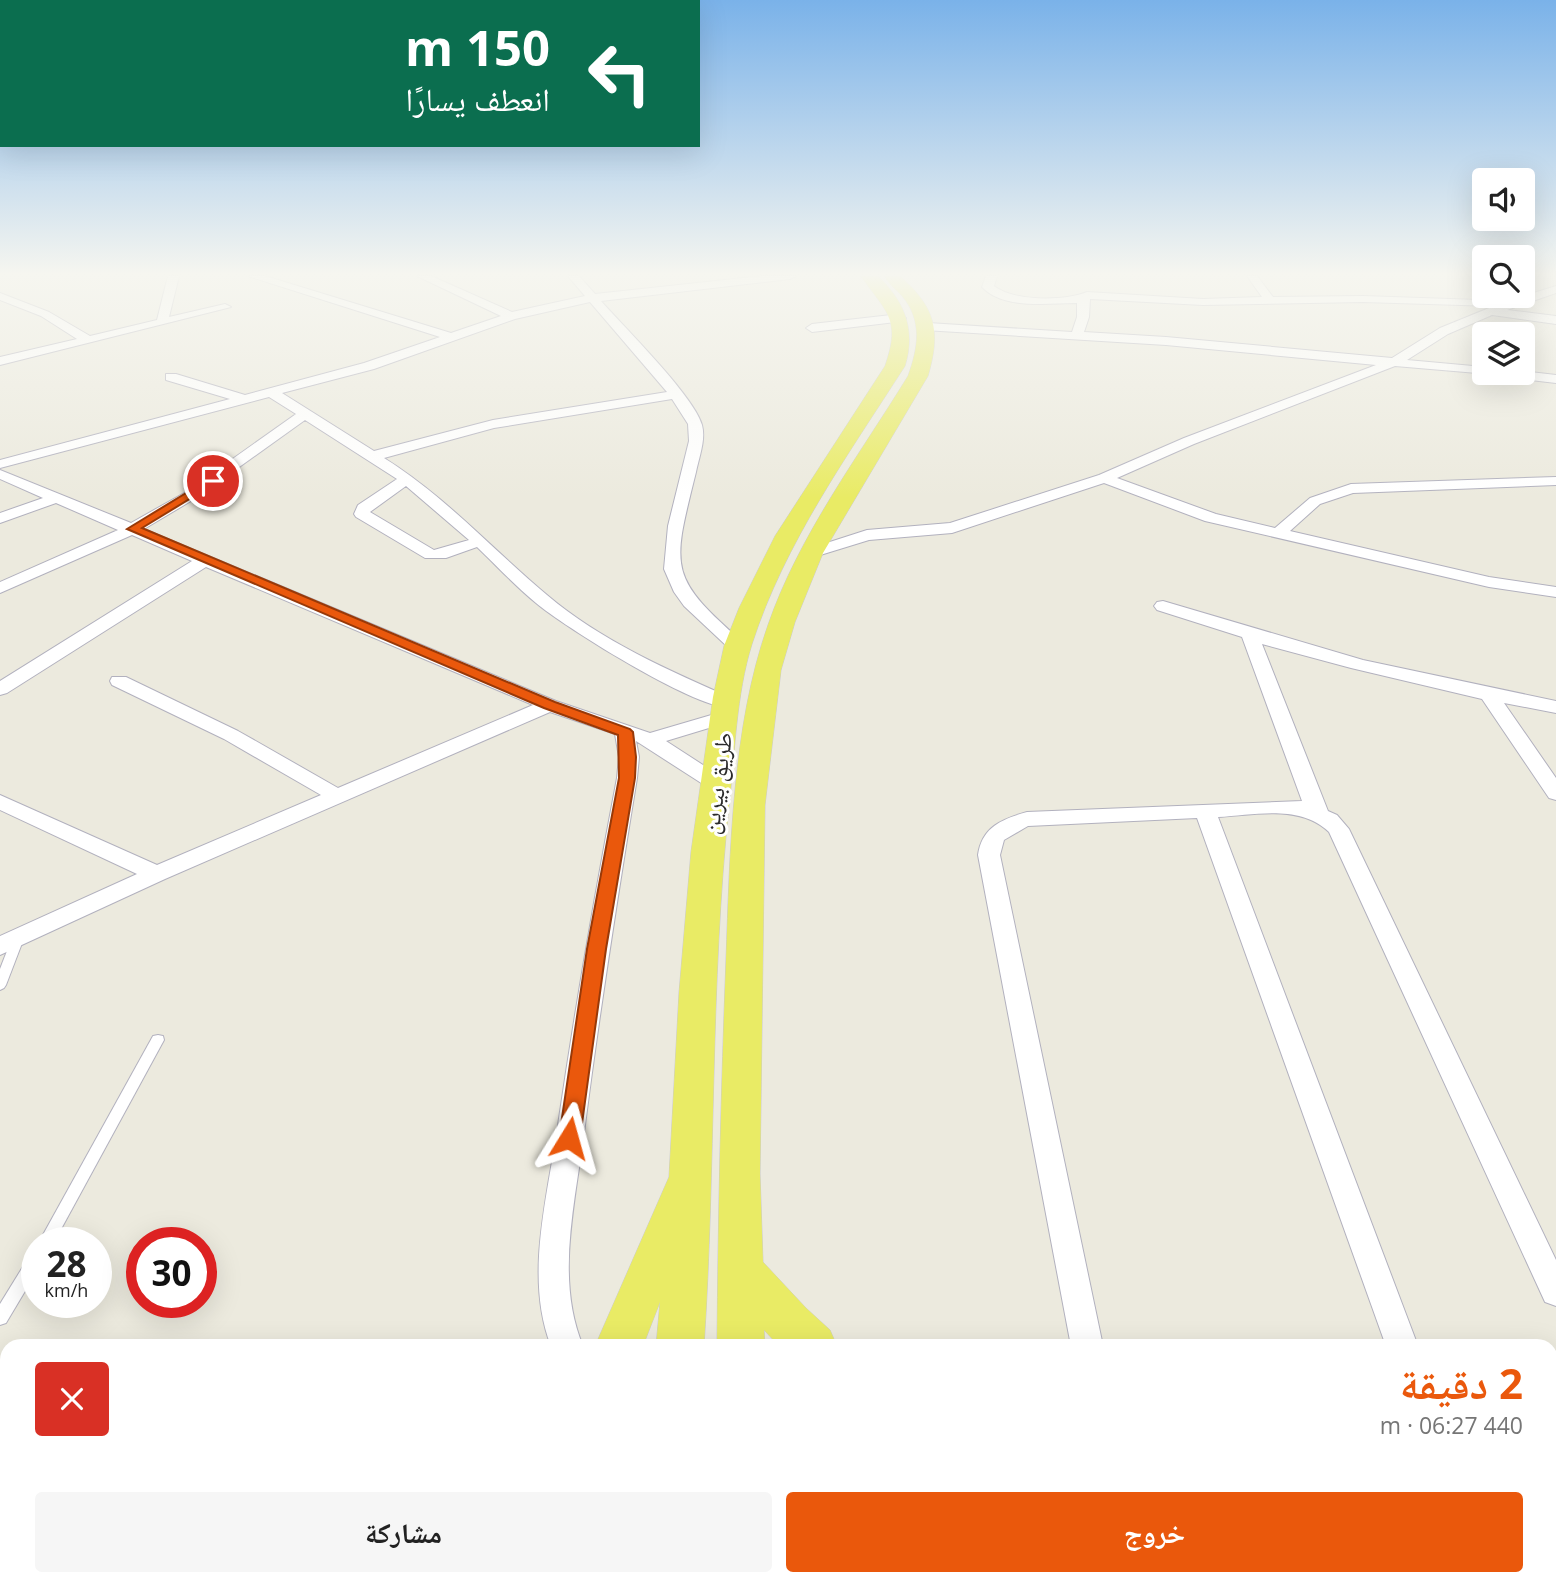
<!DOCTYPE html>
<html lang="ar">
<head>
<meta charset="utf-8">
<style>
  :root { --surface:#fff; --page:#f6f6f6; --text:#222; --muted:#767676; --accent:#ea580c }
  body { margin:0; font-family:"Open Sans","Noto Naskh Arabic",sans-serif; background:var(--page); color:var(--text); direction:rtl; height:100vh; display:flex; flex-direction:column; font-size:26px; white-space:nowrap }
  * { box-sizing:border-box; margin:0 }
  p { font-size:23px; color:var(--muted) }
  .icon { flex:none; width:38px; height:38px; fill:none; stroke:currentColor; stroke-width:2; stroke-linecap:round; stroke-linejoin:round }
  .map { position:relative; flex:1; overflow:hidden; direction:ltr }
  .details { position:absolute; left:0px; top:1339px; width:1558px; height:247px; display:flex; flex-direction:column; background:var(--surface); border-radius:21px 21px 0 0; box-shadow:0 7px 28px #0002; direction:rtl }
  .details>* { flex:none }
  .guide { position:absolute; left:0px; top:0px; width:700px; height:147px; box-shadow:0 7px 28px #0002; direction:rtl; background:#0b6e4f; color:#fff; overflow:hidden }
  .fabs { position:absolute; left:1472px; top:168px; display:grid; gap:14px }
  .fabs a { display:grid; place-items:center; width:63px; height:63px; border-radius:7px; background:var(--surface); box-shadow:0 7px 28px #0002; font-size:35px }
  .speed { position:absolute; left:21px; top:1227px; display:flex; gap:14px; font-size:35px; font-weight:700; text-align:center }
  .speed>* { display:grid; place-content:center; width:91px; height:91px; border-radius:50%; background:var(--surface); box-shadow:0 7px 28px #0002; line-height:1 }
  .speed small { font-size:18px; font-weight:400 }
  .speed .limit { border:10px solid #d22; background:#fff; color:#111 }
  .pin { position:absolute; display:grid; place-items:center; width:60px; height:60px; color:#fff; margin:-30px; border:4px solid #fff; border-radius:50%; box-shadow:0 2px 7px #0007 }
  .me { position:absolute; width:77px; margin:-38px; rotate:8deg; stroke-linejoin:round; filter:drop-shadow(0 0 5px #0008) }
  .turn { display:flex; align-items:center; gap:24px; height:147px; padding:0 35px; font-size:32px }
  .turn .icon { width:91px; height:91px; stroke-width:2.5 }
  .turn b { display:block; font-size:49px; line-height:60px }
  .round { display:grid; place-items:center; flex:none; width:74px; height:74px; border-radius:7px; background:var(--page) }
  .overview { display:flex; align-items:center; justify-content:space-between; height:119px; padding:0 35px }
  h1 { font-size:42px; font-weight:700; line-height:52px; color:var(--accent) }
  .action { display:flex; gap:14px; margin-top:auto; padding:14px 35px }
  .action a { flex:1; height:80px; border-radius:7px; background:var(--accent); color:#fff; font-size:28px; font-weight:700; line-height:80px; text-align:center }
  .action a+a { background:var(--page); color:var(--text) }
  .map>svg:first-child { display:block }
</style>
</head>
<body>
<div class="map">
<svg width="1556" height="1585" viewBox="0 0 1556 1585">
  <rect width="100%" height="100%" fill="#eceade"/>
  <g fill="none" stroke-linecap="round" stroke-linejoin="round">
    <g stroke="#b2b1be" stroke-width="2">
      <g id="lane">
        <polygon points="18,934 22,935 24,938 6,985 4,988 0,990 0,969 12,938 14,935"/>
        <polygon points="158,1035 163,1036 164,1040 54,1242 39,1242 153,1036"/>
        <polygon points="37,1250 37,1271 6,1323 0,1325 0,1304 32,1252"/>
      </g>
    </g>
    <g stroke="#b2b1be" stroke-width="2">
      <g id="street">
        <polygon points="168,276 179,276 169,317 225,304 231,307 0,365 0,357 77,339 41,316 0,300 0,293 49,312 90,336 157,320"/>
        <path d="M248,276h17l186,57 50,-17 -84,-40h14l81,36 73,-16 -17,-20h11l16,18 167,-18h34l-6,3 -189,22c22,25 93,95 101,124 4,15 -3,32 -6,47 -24,97 -29,104 48,171l3,4 -3,4h-12l-48,-45 -10,-14 -10,-23 4,-43 21,-85 -1,-17 -16,-25 -178,29 -110,30c61,38 108,91 163,137 54,46 123,76 187,104l3,4 -3,4c-30,8 -171,-81 -198,-104 -21,-17 -39,-37 -59,-56l-31,11h-21l-69,-41 -2,-3 4,-9 39,-26 -92,-59 -109,78 -52,31 412,172 94,32 75,-22 10,6 -3,4 -66,20 57,37 3,5 -3,5h-14l-73,-47 3,16 -2,21c-19,116 -37,231 -52,347 -8,71 -31,152 -2,221h-32c-27,-69 -3,-151 7,-221 17,-116 37,-232 59,-347l2,-21 -4,-23 -65,-22 -385,167 -165,76v-19l137,-62 -137,-64v-15l157,70 164,-70 -97,-56 -112,-54 -2,-4 2,-4h14l112,54 100,57 195,-83 -327,-138 -199,126 -7,2v-14l192,-120 -60,-26 -132,58v-11l118,-52 -62,-27 -56,20v-10l43,-15 -43,-19v-9l131,53 55,-31 110,-78 -27,-17 -269,71v-8l230,-61 -64,-19v-6h10l69,21 119,-32 76,-26zM590,302l77,90 -174,28 -119,31 -92,-58 92,-24 141,-50zM406,486l63,54 -35,10 -64,-38z"/>
        <path d="M986,276h11l-3,10c21,16 71,15 93,6l116,7 59,-2 -15,-21h10l16,21 90,-1 145,5 48,-15v7l-49,17 49,6v8l-64,-9 -44,19 -41,26 77,7v6l5,1 -94,-8 -201,78 -77,34 99,36 59,14 35,-30 41,-14 205,-7v8l-203,8 -33,11 -30,27 199,46 67,10v10l-67,-10 -284,-66 -101,-38 -152,50 -83,7 -52,16h-12l-2,-3 2,-3 62,-20 83,-7 149,-48 85,-37 192,-73 -210,-20 -242,-15 -2,-3 6,-4 144,9 5,-15v-14c-29,0 -73,7 -95,-16zM1090,299l113,6 160,-3 131,4 -54,22 -48,30 -226,-21 -82,-5 5,-15z"/>
        <polygon points="900,314 906,318 904,321 812,332 806,328 812,324"/>
        <polygon points="1522,371 1556,375 1556,383 1504,377 1498,373"/>
        <path d="M1163,601l200,59 193,41v12l-52,-10 52,75v22l-7,-2 -67,-99 -131,-31 -89,-24 66,167 9,4 12,14 207,431v46l-11,-4 -216,-470c-29,-28 -74,-17 -111,-15l200,529h-32l-189,-528 -169,8 -24,14 -4,15 103,491h-32l-93,-491c4,-28 24,-36 49,-43l275,-11 -60,-164 -85,-27 -3,-4 3,-4z"/>
        <rect x="1550" y="1473" width="6" height="34"/>
        <polygon points="0,1506 7,1509 7,1545 0,1542"/>
        <polygon points="101,1578 148,1578 151,1585 104,1585"/>
        <polygon points="408,1578 444,1578 441,1585 405,1585"/>
        <polygon points="518,1578 554,1578 552,1585 516,1585"/>
      </g>
    </g>
    <g stroke="#ccc" stroke-width="1">
      <g id="primary">
        <path d="M861,276h17c27,26 38,54 27,90 -57,89 -120,176 -153,278 -16,51 -17,109 -23,162 -19,179 -13,360 -25,540h-48l4,-44 -17,44h-48l74,-169 10,-184 12,-141 22,-155 11,-51 15,-38 36,-72 110,-170c17,-49 0,-54 -24,-90z"/>
        <path d="M885,276h15c36,32 41,55 28,100l-105,177 -28,69 -14,48 -16,135 -5,369 3,88 43,46 24,22 7,16h-58l-15,-16 1,16h-48c1,-129 4,-257 9,-386 4,-109 6,-233 42,-335 31,-90 91,-169 140,-249 10,-28 15,-55 -6,-80 -6,-7 -15,-13 -17,-20z"/>
        <polygon points="641,1578 695,1578 694,1585 640,1585"/>
        <rect x="711" y="1578" width="54" height="7"/>
      </g>
    </g>
    <use href="#lane" fill="#fff" fill-rule="evenodd"/>
    <use href="#street" fill="#fff" fill-rule="evenodd"/>
    <use href="#primary" fill="#e9eb65" fill-rule="evenodd"/>
  </g>
  <linearGradient id="sky" x2="0" y2="1"><stop stop-color="#7ab2e9"/><stop offset="0.55" stop-color="#f6f6f0"/><stop offset="1" stop-color="#f6f6f0" stop-opacity="0"/></linearGradient>
  <rect width="1556" height="498" fill="url(#sky)"/>
  <polygon fill="#ea580c" stroke="#983908" stroke-width="2" points="209,479 219,481 142,528 555,702 630,729 633,732 636,757 635,778 606,949 580,1138 577,1144 569,1146 562,1144 559,1138 587,949 619,778 618,735 544,708 127,529"/>
  <g text-anchor="middle" dominant-baseline="central" stroke-width="6" stroke-linejoin="round" paint-order="stroke">
    <g font-size="24" fill="#2b2b2b" stroke="#fff">
      <text transform="translate(716 783) rotate(-82)">طريق بيرين</text>
    </g>
  </g>
</svg>
<div class="fabs">
<a><svg class="icon" aria-label="sound" viewBox="0 0 24 24"><path d="M4 9h4l5-4v14l-5-4H4zM17 9q2 3 0 6"/></svg></a>
<a><svg class="icon" aria-label="search" viewBox="0 0 24 24"><circle cx="10" cy="10" r="6"/><path d="M15 15l6 6"/></svg></a>
<a><svg class="icon" aria-label="layers" viewBox="0 0 24 24"><path d="M12 4l9 5-9 5-9-5zM3 14l9 5 9-5"/></svg></a>
</div>
<div class="speed"><div>28<small>km/h</small></div><div class="limit">30</div></div>
<div class="pin" style="left:213px;top:481px;background:#d93025"><svg class="icon" aria-label="arrive" viewBox="0 0 24 24"><path d="M6 21V4h12l-3 4 3 4H6"/></svg></div>
<svg class="me" style="left:569px;top:1138px" viewBox="-20 -20 40 40"><path d="M0-17L14 15 0 8-14 15z" fill="#ea580c" stroke="#fff" stroke-width="4"/></svg>
<div class="guide">
<div class="turn"><svg class="icon" aria-label="left" viewBox="0 0 24 24"><path d="M17 20v-9H6M10 6l-5 5 5 5"/></svg><div><b>150 m</b>انعطف يسارًا</div></div>
</div>
<section class="details">
<div class="overview"><div><h1>2 دقيقة</h1><p>440 m · 06:27</p></div><a class="round" style="background:#d93025;color:#fff"><svg class="icon" aria-label="close" viewBox="0 0 24 24"><path d="M6 6l12 12M18 6L6 18"/></svg></a></div>
<div class="action"><a>خروج</a><a>مشاركة</a></div>
</section>
</div>
</body>
</html>
